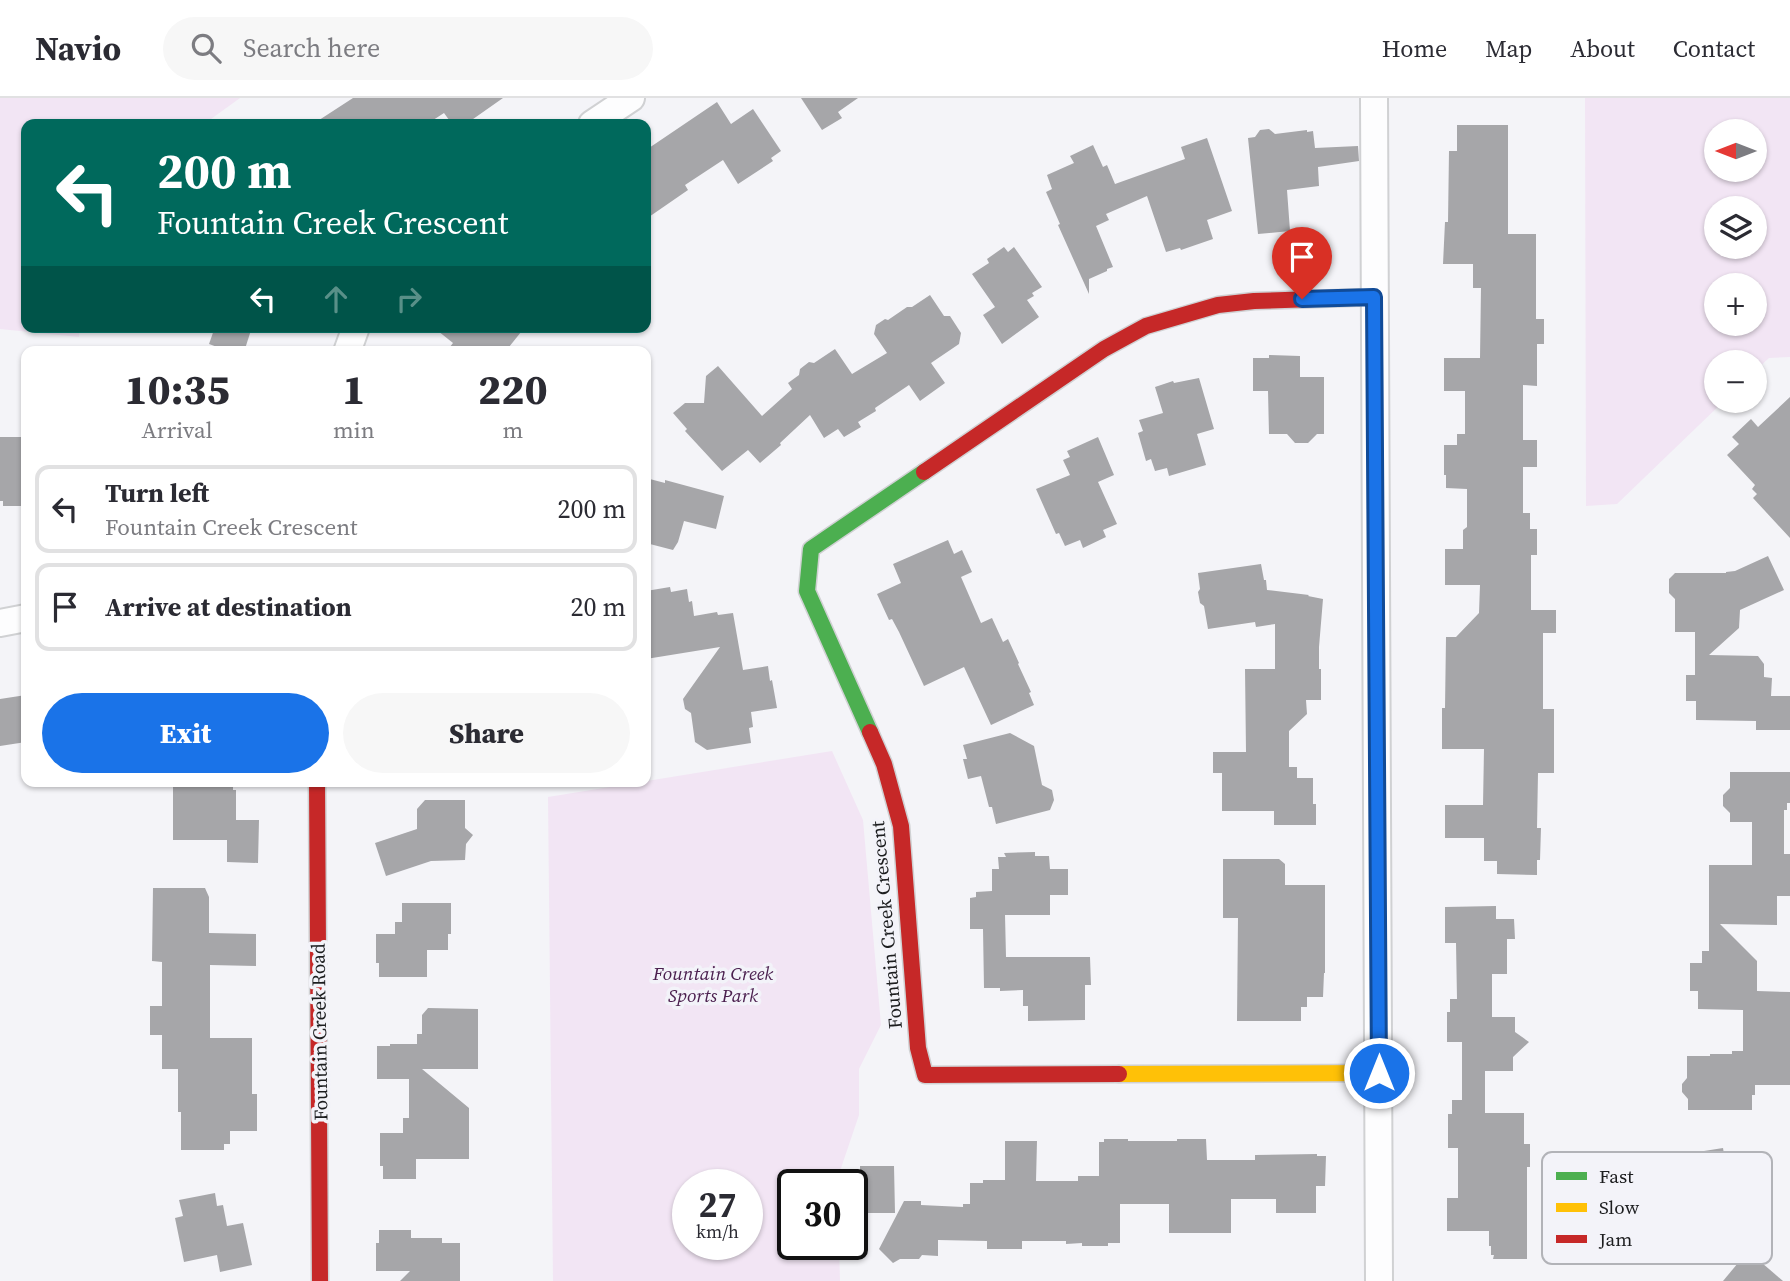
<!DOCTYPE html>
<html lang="en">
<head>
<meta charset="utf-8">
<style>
  :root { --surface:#fff; --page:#f7f7f7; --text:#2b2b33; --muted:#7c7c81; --line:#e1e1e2; --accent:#1a73e8 }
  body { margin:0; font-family:"Source Serif 4",serif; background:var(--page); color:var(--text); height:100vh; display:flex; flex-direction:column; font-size:26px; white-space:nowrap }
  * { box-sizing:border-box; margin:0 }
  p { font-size:23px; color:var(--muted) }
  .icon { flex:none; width:38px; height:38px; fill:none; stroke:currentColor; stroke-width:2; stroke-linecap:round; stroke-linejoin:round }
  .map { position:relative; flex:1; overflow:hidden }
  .panel { position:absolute; left:21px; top:248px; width:630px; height:441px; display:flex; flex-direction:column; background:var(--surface); border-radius:14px; box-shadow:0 2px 5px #0004 }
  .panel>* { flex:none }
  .top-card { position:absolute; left:21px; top:21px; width:630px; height:214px; border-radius:14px; box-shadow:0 2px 5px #0004; background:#00695c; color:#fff; overflow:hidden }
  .needle { width:46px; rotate:270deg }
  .controls { position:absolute; left:1704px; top:21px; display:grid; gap:14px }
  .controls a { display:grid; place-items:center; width:63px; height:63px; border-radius:50%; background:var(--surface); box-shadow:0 2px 5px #0004; font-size:35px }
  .speed { position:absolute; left:672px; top:1071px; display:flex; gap:14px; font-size:35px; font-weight:700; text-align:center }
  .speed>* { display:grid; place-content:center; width:91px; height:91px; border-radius:50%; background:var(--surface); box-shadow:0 2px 5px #0004; line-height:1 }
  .speed small { font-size:18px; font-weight:400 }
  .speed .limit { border:4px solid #111; border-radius:10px; background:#fff; color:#111 }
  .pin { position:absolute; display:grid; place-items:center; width:60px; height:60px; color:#fff; margin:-72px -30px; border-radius:50% 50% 50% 0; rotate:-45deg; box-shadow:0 0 7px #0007 }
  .pin .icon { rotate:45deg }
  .me { position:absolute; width:77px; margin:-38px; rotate:0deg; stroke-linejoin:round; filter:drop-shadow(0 0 5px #0008) }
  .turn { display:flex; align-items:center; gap:24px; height:147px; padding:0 21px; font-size:32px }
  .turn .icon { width:91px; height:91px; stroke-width:2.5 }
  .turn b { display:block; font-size:49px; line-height:60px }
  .lanes { display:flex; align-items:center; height:66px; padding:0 21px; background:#0003; justify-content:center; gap:35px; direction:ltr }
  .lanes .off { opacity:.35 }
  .eta { display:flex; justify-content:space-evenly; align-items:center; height:119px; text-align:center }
  .eta b { font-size:42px; font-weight:800; line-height:49px }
  .button { display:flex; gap:14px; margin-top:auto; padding:14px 21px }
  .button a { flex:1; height:80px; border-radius:42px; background:var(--accent); color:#fff; font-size:28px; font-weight:800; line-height:80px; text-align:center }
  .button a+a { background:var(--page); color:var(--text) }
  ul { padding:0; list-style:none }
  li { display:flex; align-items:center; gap:21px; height:88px; margin:0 14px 10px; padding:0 7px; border:4px solid var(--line); border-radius:14px }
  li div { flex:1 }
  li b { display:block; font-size:26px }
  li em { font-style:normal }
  header { display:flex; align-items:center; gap:42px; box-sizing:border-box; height:98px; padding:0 35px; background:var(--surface); border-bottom:2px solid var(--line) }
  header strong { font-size:33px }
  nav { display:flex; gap:38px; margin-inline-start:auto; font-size:24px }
  .search { width:490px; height:63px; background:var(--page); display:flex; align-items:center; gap:18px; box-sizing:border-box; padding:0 24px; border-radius:38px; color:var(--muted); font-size:26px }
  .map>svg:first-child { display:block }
</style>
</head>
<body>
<header>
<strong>Navio</strong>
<div class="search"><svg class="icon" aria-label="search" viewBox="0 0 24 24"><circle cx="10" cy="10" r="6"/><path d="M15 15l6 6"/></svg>Search here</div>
<nav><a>Home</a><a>Map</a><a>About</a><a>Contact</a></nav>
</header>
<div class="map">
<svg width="1790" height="1183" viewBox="0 0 1790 1183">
  <rect width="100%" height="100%" fill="#f4f4f8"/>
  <g fill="#f2e5f4" fill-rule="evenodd">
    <polygon points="0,0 240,0 204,26 26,26 26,229 80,229 79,239 0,231"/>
    <path d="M1585,0h205v259l-21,1 -14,13v-9h-38v39h7l-107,103 -31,2zM1717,33h38v39h-38zM1717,110h38v39h-38zM1717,187h38v39h-38z"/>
    <path d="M832,653l31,69 18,205 -22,44v46l-21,62v8h-45v59h46l1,37h-287l-5,-484zM688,1087h59v59h-59z"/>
  </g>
  <g fill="#a6a6a9">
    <polygon points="353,0 503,0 466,26 452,26 444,15 427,26 313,26"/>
    <polygon points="801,0 858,0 838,14 842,20 822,32"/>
    <polygon points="717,4 731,26 753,11 781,53 771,60 773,63 738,86 723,62 685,87 688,92 646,121 646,52"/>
    <polygon points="1457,27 1508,27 1508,136 1536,136 1536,221 1544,221 1544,246 1537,246 1537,288 1523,287 1523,342 1537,342 1537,369 1523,369 1523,415 1530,415 1530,431 1537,431 1537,457 1531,457 1531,512 1556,512 1556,535 1543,535 1543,611 1554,611 1554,675 1538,675 1537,730 1541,730 1540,762 1537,762 1537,777 1497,776 1497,763 1484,763 1484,740 1445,740 1445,707 1483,707 1484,651 1442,651 1442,610 1445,610 1446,539 1456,539 1479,515 1480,487 1445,487 1445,451 1463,451 1463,432 1467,429 1467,391 1446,390 1446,377 1444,377 1444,347 1457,347 1457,336 1465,336 1465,293 1444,293 1444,260 1480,260 1481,190 1473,190 1473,166 1443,166 1445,124 1448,124 1449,53 1457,53"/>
    <polygon points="1269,31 1275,36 1307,32 1307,34 1313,33 1315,50 1358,48 1359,63 1318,69 1319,88 1287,92 1290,133 1258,136 1248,40 1255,39 1260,32"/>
    <polygon points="1207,40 1232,113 1207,122 1213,141 1181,152 1180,150 1166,154 1147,98 1106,116 1109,122 1096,128 1113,169 1107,171 1107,173 1089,181 1089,196 1058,127 1060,126 1046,94 1052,91 1047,77 1074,65 1070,58 1093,47 1103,69 1107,67 1115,86 1185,61 1181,49"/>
    <polygon points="1004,149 1008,154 1014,149 1042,189 1032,195 1034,198 1027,202 1039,219 1002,246 983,217 995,209 972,176 989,165 987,161"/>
    <polygon points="930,197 944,218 950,218 961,235 959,246 931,265 945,285 920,303 909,287 875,310 876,313 858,324 861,329 844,339 838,331 824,340 810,317 780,345 781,347 760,365 748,352 722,373 685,333 687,331 673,315 685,305 704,305 706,278 718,268 762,318 792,291 788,285 799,277 800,271 809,264 814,265 835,251 852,276 887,255 874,236 876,227 885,221 888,222 907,209 912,209"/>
    <polygon points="215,229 252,229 244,254 231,254 209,246"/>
    <polygon points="433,229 525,229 505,254 446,254 453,245"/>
    <polygon points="1269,257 1300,258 1300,279 1324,279 1324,336 1317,336 1308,345 1295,345 1287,336 1269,336 1268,293 1253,293 1253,260 1269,260"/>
    <polygon points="1199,280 1214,331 1197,336 1206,367 1169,378 1167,370 1155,373 1151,361 1146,363 1138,335 1143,333 1139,322 1163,315 1155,289 1173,283 1174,285"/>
    <polygon points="1790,299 1790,440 1753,400 1757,396 1752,391 1755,387 1727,357 1739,346 1732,339 1751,321 1758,329"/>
    <polygon points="0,339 26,339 26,408 3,408 3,403 0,403"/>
    <polygon points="1098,339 1114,377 1098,384 1117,426 1103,432 1106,439 1083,450 1080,442 1065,448 1059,435 1056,436 1036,391 1070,377 1063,362 1070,359 1067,353"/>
    <polygon points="646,380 665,385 665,382 724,398 716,431 684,423 678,444 673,452 646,445"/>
    <polygon points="948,442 954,456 962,452 972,474 961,479 981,525 992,520 1003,544 1008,541 1019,565 1018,566 1031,594 1029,595 1034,607 991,627 964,569 924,588 899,534 892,521 889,522 877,496 901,485 893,466"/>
    <polygon points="1768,458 1784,492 1740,512 1739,530 1709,557 1758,558 1764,566 1764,579 1772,580 1771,598 1790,598 1790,632 1756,632 1756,623 1696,622 1696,603 1686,603 1686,577 1695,577 1695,534 1675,534 1675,501 1669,495 1669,481 1675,475 1726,475 1726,474 1735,473"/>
    <polygon points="1261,466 1264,482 1266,482 1267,492 1309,497 1308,498 1323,501 1319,549 1319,571 1321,571 1321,602 1306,602 1307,616 1289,633 1289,669 1297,669 1297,680 1313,680 1313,706 1316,706 1316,727 1274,727 1274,713 1222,713 1222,675 1213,675 1213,654 1246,654 1245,571 1275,571 1275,526 1256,529 1255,524 1208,531 1204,508 1200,505 1198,494 1200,491 1198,475"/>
    <polygon points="670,489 671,494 687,491 689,504 692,503 694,518 717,514 718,517 733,515 743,572 768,568 770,583 772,582 777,610 751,614 753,629 749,630 751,645 707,652 695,644 691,615 685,611 683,601 720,549 646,561 646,493"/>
    <polygon points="26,597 26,644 0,648 0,601"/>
    <polygon points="1010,635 1034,648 1042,687 1052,692 1054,702 1050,712 996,726 992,709 989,709 981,678 968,681 963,661 967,661 963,647"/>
    <polygon points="1730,674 1790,674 1790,705 1787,705 1787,712 1784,712 1784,756 1790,756 1790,798 1777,798 1777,827 1720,826 1757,863 1757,893 1790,894 1790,987 1755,987 1755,997 1752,997 1752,1012 1688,1012 1688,1001 1682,994 1682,986 1687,980 1687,958 1710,958 1710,956 1732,956 1732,953 1743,953 1743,912 1698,911 1698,893 1690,893 1690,865 1702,865 1702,853 1709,853 1709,767 1752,767 1752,724 1730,724 1730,715 1723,708 1723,697 1730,690"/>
    <polygon points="173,689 233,689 233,692 236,692 236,722 259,722 258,765 227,764 227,742 173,742"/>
    <polygon points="425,702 465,702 465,730 473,737 466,746 465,762 431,763 386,778 375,745 417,731 417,711"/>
    <polygon points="1035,754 1035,758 1049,758 1050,771 1068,771 1068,797 1050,797 1050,817 1005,817 1006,859 1090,859 1091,887 1085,887 1085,922 1028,923 1028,908 1023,908 1023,892 1000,893 1000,890 984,890 983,831 970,831 970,800 976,799 976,794 992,793 992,771 999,771 998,759 1006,759 1004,755"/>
    <polygon points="1223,761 1279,761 1285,766 1285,787 1325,787 1325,875 1324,875 1323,899 1307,899 1307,909 1301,909 1301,923 1237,923 1238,820 1223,820"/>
    <polygon points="153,790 205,790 209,799 209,835 256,836 256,868 210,867 210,940 252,940 252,996 257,996 257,1033 230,1033 230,1046 224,1046 224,1052 181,1052 181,1014 178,1014 178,971 162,971 162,937 150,937 150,908 162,908 162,864 152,863"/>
    <polygon points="402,805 451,805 451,836 448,836 448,852 427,852 427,879 379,879 379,865 376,865 376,836 395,836 395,824 402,824"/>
    <polygon points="1496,808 1496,821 1514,821 1515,841 1507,841 1507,876 1492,876 1492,919 1515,919 1515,934 1529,944 1513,959 1513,973 1485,973 1485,1015 1524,1015 1524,1046 1530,1046 1530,1069 1527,1069 1527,1161 1493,1161 1494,1157 1491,1157 1491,1148 1489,1148 1489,1133 1447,1133 1447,1100 1458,1100 1458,1050 1448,1050 1448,1016 1452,1016 1452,1002 1462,1002 1462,944 1447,944 1447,914 1450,914 1450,901 1457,901 1456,845 1445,845 1445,809"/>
    <polygon points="428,910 478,911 478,971 422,971 469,1010 469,1061 416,1061 416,1081 383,1081 383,1068 380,1068 380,1035 403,1035 403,1020 409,1020 409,981 377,981 377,948 390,948 390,946 417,946 417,936 422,936 422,917"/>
    <polygon points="1104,1041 1128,1041 1128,1043 1177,1043 1177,1041 1206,1041 1207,1062 1255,1062 1255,1057 1317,1056 1317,1058 1326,1058 1325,1088 1316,1088 1316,1115 1276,1115 1276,1101 1231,1101 1231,1135 1169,1135 1169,1106 1120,1106 1120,1145 1108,1145 1108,1148 1082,1148 1082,1145 1066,1146 1066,1143 1022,1143 1022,1151 987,1151 987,1143 938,1142 938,1158 922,1157 919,1161 900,1161 893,1165 879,1151 904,1103 921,1103 921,1107 963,1109 963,1106 970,1106 970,1085 983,1085 983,1082 1005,1082 1005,1043 1037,1043 1036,1083 1078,1083 1078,1078 1099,1078 1099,1044 1104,1044"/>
    <polygon points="1723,1050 1729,1085 1753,1082 1753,1084 1765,1083 1770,1113 1728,1120 1728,1116 1677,1124 1666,1059"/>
    <polygon points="860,1068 894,1068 895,1115 864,1115 864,1098 860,1098"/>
    <polygon points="215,1095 217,1108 223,1107 227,1128 243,1125 252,1167 220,1174 217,1157 184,1164 175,1120 183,1118 179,1102"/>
    <polygon points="379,1132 411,1132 411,1140 442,1140 442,1145 460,1145 460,1183 400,1183 410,1173 376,1173 376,1145 379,1145"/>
    <polygon points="1748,1153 1783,1183 1723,1183"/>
  </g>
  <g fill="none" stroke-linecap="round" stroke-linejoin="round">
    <g stroke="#d0d1d3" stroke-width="30">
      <g id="street">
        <polyline points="1374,0 1379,1183"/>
        <polyline points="592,26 631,0"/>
        <polyline points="347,254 356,229"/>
        <polyline points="0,525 26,520"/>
      </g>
    </g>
    <g stroke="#d0d1d3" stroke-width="19">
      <polyline id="fast" points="870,634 807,493 811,451 924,374"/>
    </g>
    <g stroke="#d0d1d3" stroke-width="19">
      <polyline id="slow" points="1119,976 1379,975"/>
    </g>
    <g stroke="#d0d1d3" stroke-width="19">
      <g id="jam">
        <polyline points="924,374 1104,251 1146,228 1218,207 1254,203 1374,199"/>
        <polyline points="870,634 884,666 901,728 918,950 925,977 1119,976"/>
        <polyline points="317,684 320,1183"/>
      </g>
    </g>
    <use href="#street" stroke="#fdfdfe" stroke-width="26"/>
    <use href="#fast" stroke="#4caf50" stroke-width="16"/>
    <use href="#slow" stroke="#ffc107" stroke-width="16"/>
    <use href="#jam" stroke="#c62828" stroke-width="16"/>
  </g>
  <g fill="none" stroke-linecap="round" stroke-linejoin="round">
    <g stroke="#114b97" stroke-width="18">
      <polyline id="route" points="1302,201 1374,199 1379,975"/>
    </g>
    <use href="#route" stroke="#1a73e8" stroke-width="12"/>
  </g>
  <g text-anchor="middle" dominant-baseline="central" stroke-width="7" stroke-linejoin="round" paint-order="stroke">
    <g font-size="19" fill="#1c1d1f" stroke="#f3f3f9">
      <text transform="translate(886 827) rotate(-95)">Fountain Creek Crescent</text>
      <text transform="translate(319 934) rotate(-91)">Fountain Creek Road</text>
    </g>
    <g font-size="19" font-style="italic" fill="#4b204f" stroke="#f3f3f9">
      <text x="713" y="875">Fountain Creek<tspan x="713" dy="22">Sports Park</tspan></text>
    </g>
  </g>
  <rect x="1542" y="1054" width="230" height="112" rx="10" fill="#f3f3f9" stroke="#b2b3b8" stroke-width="2"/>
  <rect x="1556" y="1074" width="31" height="8" fill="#4caf50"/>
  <rect x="1556" y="1105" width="31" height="9" fill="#ffc107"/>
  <rect x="1556" y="1137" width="31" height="8" fill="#c62828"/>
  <g font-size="19" fill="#1c1d1f">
    <text x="1599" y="1085">Fast</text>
    <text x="1599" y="1116">Slow</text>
    <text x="1599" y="1148">Jam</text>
  </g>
</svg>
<div class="controls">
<a><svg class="needle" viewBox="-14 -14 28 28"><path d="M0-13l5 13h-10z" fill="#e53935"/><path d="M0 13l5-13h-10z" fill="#7c7c81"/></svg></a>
<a><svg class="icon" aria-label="layers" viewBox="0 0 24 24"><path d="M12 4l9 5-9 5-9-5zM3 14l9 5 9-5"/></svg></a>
<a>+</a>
<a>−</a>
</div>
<div class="speed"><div>27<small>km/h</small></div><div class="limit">30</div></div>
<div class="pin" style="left:1302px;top:201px;background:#d93025"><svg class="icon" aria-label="arrive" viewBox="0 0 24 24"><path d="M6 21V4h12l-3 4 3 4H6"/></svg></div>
<svg class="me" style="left:1379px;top:975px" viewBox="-20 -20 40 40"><circle r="17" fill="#1a73e8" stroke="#fff" stroke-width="3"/><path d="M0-11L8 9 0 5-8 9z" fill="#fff"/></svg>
<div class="top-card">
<div class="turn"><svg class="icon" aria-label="left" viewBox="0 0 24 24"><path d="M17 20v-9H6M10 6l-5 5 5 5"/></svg><div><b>200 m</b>Fountain Creek Crescent</div></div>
<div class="lanes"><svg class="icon" aria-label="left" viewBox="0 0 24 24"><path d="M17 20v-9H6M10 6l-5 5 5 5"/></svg><svg class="icon off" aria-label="ahead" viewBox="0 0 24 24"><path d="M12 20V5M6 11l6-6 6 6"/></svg><svg class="icon off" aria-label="right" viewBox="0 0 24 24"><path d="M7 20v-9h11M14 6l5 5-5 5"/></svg></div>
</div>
<section class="panel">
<div class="eta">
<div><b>10:35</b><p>Arrival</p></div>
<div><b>1</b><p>min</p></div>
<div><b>220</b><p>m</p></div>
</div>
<ul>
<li><svg class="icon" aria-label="left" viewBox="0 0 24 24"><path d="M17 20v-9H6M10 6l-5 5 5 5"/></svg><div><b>Turn left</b><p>Fountain Creek Crescent</p></div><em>200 m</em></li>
<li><svg class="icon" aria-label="arrive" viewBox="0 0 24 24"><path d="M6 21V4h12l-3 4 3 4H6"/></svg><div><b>Arrive at destination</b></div><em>20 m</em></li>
</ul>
<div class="button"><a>Exit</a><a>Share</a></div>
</section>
</div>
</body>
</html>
